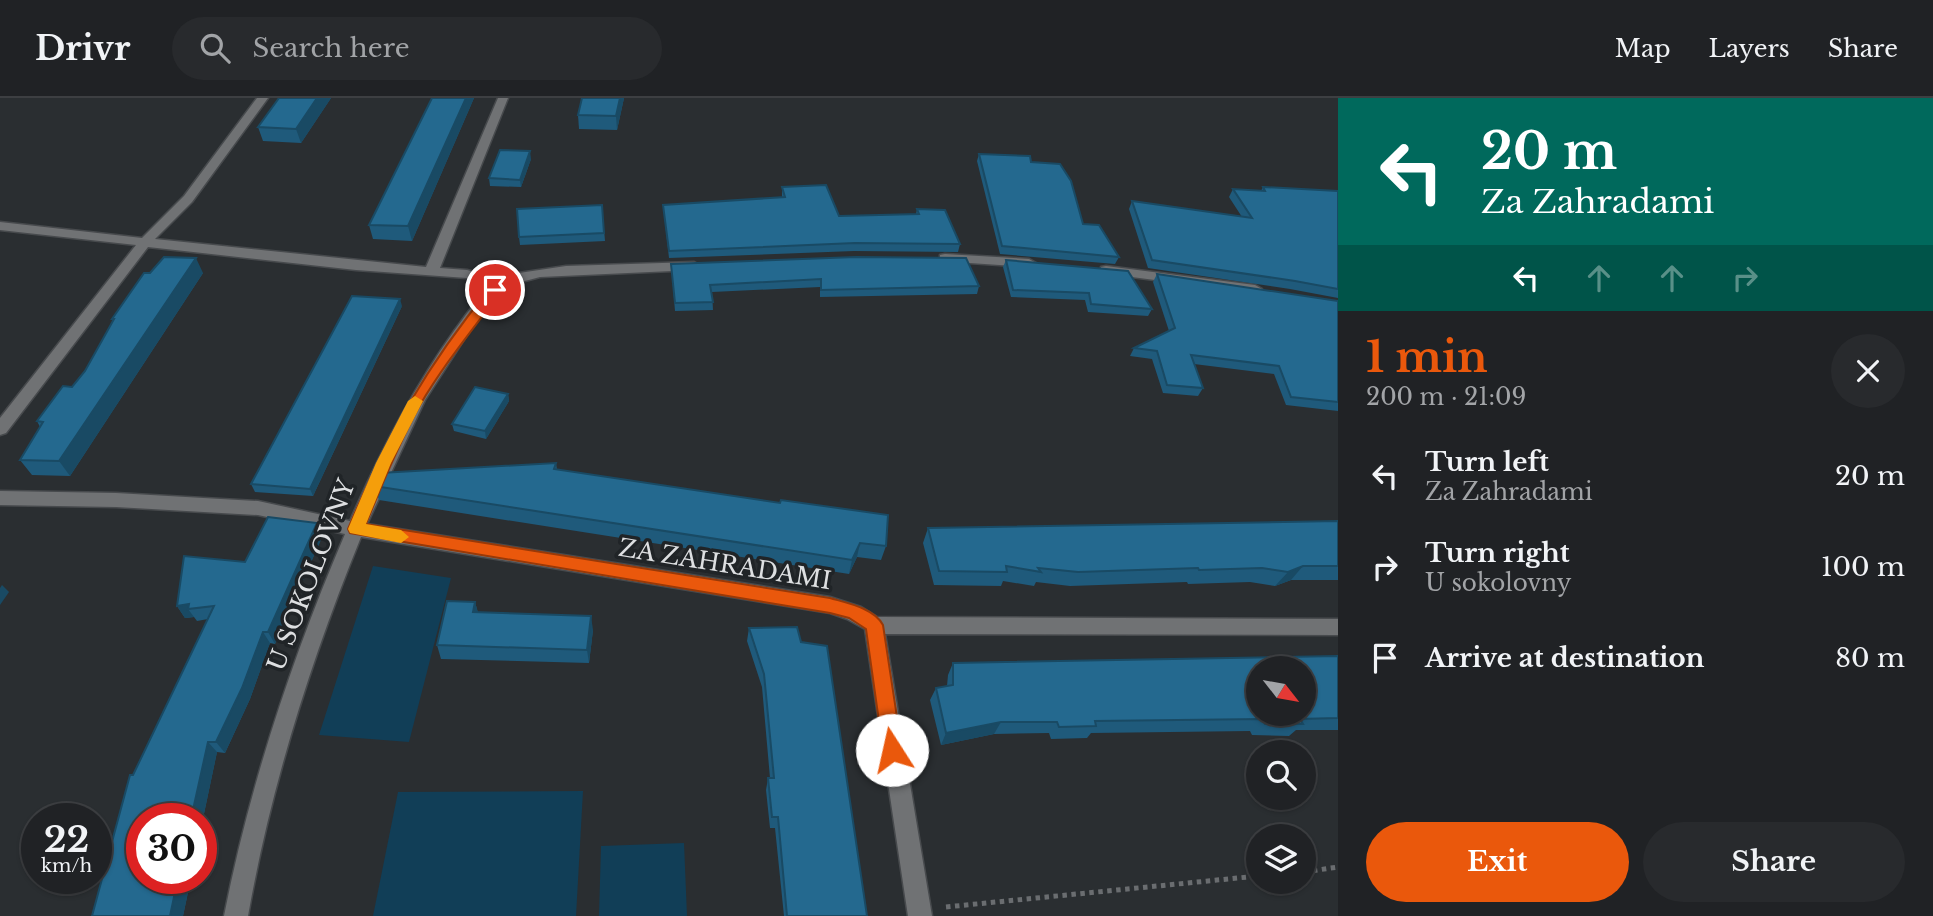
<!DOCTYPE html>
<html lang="en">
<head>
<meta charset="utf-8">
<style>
  :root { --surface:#202225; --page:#282a2d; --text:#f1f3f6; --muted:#a2a4a7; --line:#3d3f42; --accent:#ea580c }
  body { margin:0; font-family:"Libre Baskerville",serif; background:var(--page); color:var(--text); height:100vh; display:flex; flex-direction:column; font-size:26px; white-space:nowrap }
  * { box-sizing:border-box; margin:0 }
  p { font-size:23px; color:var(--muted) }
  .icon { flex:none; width:38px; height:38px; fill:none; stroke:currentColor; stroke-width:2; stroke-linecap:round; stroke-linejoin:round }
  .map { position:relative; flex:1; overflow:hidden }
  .side { display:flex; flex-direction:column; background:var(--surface); width:595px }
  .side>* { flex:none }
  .banner { background:#00695c; color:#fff; overflow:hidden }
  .needle { width:46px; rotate:121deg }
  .fabs { position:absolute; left:1246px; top:558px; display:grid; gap:14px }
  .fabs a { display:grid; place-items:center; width:70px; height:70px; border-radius:50%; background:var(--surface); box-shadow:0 2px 5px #0004,0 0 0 2px var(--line); font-size:35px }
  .speed { position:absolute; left:21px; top:705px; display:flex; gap:14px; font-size:35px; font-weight:700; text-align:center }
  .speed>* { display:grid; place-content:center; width:91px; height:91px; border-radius:50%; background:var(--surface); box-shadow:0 2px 5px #0004,0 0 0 2px var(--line); line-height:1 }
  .speed small { font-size:18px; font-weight:400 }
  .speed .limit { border:10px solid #d22; background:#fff; color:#111 }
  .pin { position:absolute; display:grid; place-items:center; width:60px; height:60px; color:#fff; margin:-30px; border:4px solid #fff; border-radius:50%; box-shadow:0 2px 7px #0007 }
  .me { position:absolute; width:77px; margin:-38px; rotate:350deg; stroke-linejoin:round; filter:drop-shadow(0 0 5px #0008) }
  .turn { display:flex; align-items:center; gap:24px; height:147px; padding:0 28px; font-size:32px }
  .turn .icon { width:91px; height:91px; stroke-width:2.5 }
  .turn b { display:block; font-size:49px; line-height:60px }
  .lanes { display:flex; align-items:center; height:66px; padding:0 28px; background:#0003; justify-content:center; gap:35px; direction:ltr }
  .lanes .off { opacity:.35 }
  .round { display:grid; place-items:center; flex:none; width:74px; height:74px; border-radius:37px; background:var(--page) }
  .overview { display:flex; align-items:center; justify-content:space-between; height:119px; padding:0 28px }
  h1 { font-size:42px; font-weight:700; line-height:52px; color:var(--accent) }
  .action { display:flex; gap:14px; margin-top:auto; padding:14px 28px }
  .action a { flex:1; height:80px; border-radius:42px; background:var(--accent); color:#fff; font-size:28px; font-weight:700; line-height:80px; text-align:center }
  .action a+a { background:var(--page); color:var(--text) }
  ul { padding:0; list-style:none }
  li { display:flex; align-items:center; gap:21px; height:91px; padding:0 28px }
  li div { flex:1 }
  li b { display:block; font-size:26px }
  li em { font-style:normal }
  header { display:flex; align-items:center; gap:42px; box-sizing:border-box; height:98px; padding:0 35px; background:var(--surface); border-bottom:2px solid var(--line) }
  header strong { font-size:33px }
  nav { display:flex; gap:38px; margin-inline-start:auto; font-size:24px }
  .search { width:490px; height:63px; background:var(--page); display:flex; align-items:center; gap:18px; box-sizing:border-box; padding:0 24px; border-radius:38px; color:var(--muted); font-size:26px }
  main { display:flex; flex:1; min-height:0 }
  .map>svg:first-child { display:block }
</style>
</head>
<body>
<header>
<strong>Drivr</strong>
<div class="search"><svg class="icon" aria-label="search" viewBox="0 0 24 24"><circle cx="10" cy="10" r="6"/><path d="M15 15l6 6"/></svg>Search here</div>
<nav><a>Map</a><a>Layers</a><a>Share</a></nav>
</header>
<main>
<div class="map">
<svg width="1338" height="818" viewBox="0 0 1338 818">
  <rect width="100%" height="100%" fill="#2a2e31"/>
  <g fill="#113e57">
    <polygon points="373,468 451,480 409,644 319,637"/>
    <polygon points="583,693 576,818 373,818 398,694"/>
    <polygon points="684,745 687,818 599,818 601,748"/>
  </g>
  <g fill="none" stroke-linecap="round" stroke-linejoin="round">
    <g stroke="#474a4d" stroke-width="3">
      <g id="minor">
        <path d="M257,0h11l-76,104 -37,37 271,28 72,-169h10l-68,170 27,2 34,9 18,-6 47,-7 128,-4 7,4 -7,4 -154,7 -30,8 -15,12 -19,24 -51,79 -58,124 463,73 31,10 16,10 461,2v16l-453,-1 47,282h-24l-43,-287 -18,-10 -17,-6 -469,-76c-50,123 -90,248 -113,379h-24c26,-132 68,-258 121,-382l-87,-19 -142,-8 -116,-2v-14l116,2 142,8 92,20c29,-67 62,-131 104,-190 12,-16 23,-33 38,-46l-25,-7 -111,-8 -208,-23 -142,186 -6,2v-17l136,-173 -136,-15v-8l142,16 42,-42z"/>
        <polygon points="945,156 1029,161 1036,165 1029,169 940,163 940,157"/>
        <polygon points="1106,168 1255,187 1262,191 1255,195 1101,175 1101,169"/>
      </g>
    </g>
    <g stroke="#6a6d70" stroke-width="5" stroke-dasharray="4.5 4.5" stroke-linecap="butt">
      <polyline points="1304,774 1338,769"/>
      <polyline points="946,809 1258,778"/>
    </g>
    <use href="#minor" fill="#707274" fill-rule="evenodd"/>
  </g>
  <g fill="#1f5a7b">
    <polygon points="279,0 331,0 301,45 263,43 258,29"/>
    <polygon points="432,0 474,0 412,143 373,141 369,127"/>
    <polygon points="582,0 624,0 617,32 579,31 578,17"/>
    <polygon points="979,56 1083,126 1119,159 1115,166 1000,156 977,63"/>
    <polygon points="531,61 521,89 490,88 489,80"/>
    <polygon points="782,89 839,118 916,116 917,111 960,146 958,154 854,153 669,160 663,107 782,99"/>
    <polygon points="1263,89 1338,93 1338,200 1290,191 1148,170 1129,111 1132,103 1242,119 1229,99 1233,91 1261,93"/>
    <polygon points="602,107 605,143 520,147 519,139"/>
    <polygon points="1006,162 1152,211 1148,218 1088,214 1085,202 1011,199 1003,169"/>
    <polygon points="671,166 979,188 977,196 820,199 820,189 712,194 713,212 675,213"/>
    <polygon points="150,175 203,175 70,378 32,377 20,362 40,329 37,323 72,289 85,273 113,223 112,221"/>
    <polygon points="1157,176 1338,203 1338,313 1286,307 1274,276 1194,266 1203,290 1198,298 1163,295 1152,261 1130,258 1134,250 1169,233 1153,184"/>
    <polygon points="402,208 313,398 255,394 251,386"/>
    <polygon points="508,296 509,303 486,341 454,333 452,326"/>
    <polygon points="556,365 557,372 886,448 881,462 857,459 849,476 379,402 374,388"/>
    <polygon points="268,419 317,425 323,437 275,546 270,545 250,601 225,655 217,654 201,730 201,721 142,721 142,780 191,780 183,818 92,818 130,677 133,677 208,521 197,523 194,519 185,520 177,508 184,458 245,464"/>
    <polygon points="1338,423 1338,482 1291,482 1275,488 1250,484 1188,486 1187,484 1070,488 1036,484 1034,488 1003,483 1001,488 934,487 923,445 928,430"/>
    <polygon points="475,504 478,515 593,532 589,565 441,561 437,547"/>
    <polygon points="749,530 867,818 784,818 775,730 770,730 766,692 768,680 770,680 762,589 747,543"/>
    <polygon points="1338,558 1338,632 1296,632 1289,638 1252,637 1250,633 1091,635 1087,640 1051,641 1049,635 994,636 941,647 930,602 936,590 947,588 948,577 953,565"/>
  </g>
  <g fill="#194a64">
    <polygon points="317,0 331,0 301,45 296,31"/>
    <polygon points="466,0 474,0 412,143 408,128"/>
    <polygon points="620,0 624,0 617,32 616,18"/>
    <polygon points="530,53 531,61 521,89 520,82"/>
    <polygon points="196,160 203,175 70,378 59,363"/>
    <polygon points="400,201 402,208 313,398 310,391"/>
    <polygon points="508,296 509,303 486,341 485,333"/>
    <polygon points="317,425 323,437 275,546 268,534"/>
    <polygon points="860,445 857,459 849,476 852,462"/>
    <polygon points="1303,468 1291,482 1275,488 1288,474"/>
    <polygon points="2,487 9,494 0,507 0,490"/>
    <polygon points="475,504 479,518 473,514"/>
    <polygon points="189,506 188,511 194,519 185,520 177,508"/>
    <polygon points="591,518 593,532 589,565 587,552"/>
    <polygon points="263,534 270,545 250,601 225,655 216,644"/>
    <polygon points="1001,624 994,636 941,647 946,635"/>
    <polygon points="208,644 217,654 201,730 201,721 191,721"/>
    <polygon points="178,780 191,780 183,818 170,818"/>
  </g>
  <g fill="#24698f" stroke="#194a64" stroke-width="2" fill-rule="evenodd">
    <polygon points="279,0 317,0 296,31 258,29"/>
    <polygon points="432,0 466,0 408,128 369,127"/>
    <polygon points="582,0 620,0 616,18 578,17"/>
    <polygon points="500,52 530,53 520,82 489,80"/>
    <polygon points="979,56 1030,58 1031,64 1060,66 1071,83 1083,126 1099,127 1119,159 1002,148"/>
    <polygon points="826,87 839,118 919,116 917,111 945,112 960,146 855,145 669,153 663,107 785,99 782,89"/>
    <polygon points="1263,89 1338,93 1338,191 1295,183 1152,162 1132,103 1252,120 1233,91 1265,93"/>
    <polygon points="602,107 604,135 519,139 517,111"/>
    <polygon points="164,159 196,160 59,363 20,362 43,324 37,323 63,288 72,289 85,273 114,221 112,221 144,175 150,175"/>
    <polygon points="856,159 966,160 979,188 821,192 821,181 710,187 713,204 675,205 671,166"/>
    <polygon points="1006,162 1128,173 1152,211 1091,206 1089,195 1013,192"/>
    <polygon points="1157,176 1338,203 1338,304 1291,299 1279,268 1191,257 1203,290 1167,287 1157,253 1134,250 1175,230"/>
    <polygon points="352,198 400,201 310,391 251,386"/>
    <polygon points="475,289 508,296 485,333 452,326"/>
    <polygon points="556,365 554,371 780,405 781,402 888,417 886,448 860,445 852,462 374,388 380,375"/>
    <polygon points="268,419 317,425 268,534 263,534 242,590 216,644 208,644 191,721 142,721 142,780 178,780 170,818 92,818 130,677 133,677 214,508 188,511 189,506 177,508 184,458 245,464"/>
    <polygon points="1338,423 1338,468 1303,468 1288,474 1262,470 1199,472 1198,470 1078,474 1038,470 1041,474 1006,468 1007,474 939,473 928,430"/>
    <polygon points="447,503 475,504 473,514 591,518 587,552 437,547"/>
    <polygon points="797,529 801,544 827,548 867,818 787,818 778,719 772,719 768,680 774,680 764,576 749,530"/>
    <path d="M1338,558v62l-38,1 3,5h-38l-3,-5 -167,2 1,5 -37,1 -2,-5h-56l-55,11 -10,-45 17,-3v-22zM1258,570h46v46h-46z"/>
  </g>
  <path fill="#ea580c" stroke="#983908" stroke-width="2" d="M495,188l7,4c-28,38 -58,74 -82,115 -21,38 -38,79 -54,119l464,74c17,5 44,10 53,27l19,125 -3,7 -7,2 -7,-2 -2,-7 -17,-121 -17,-11 -19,-5 -480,-80 -2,-4c39,-93 78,-163 143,-242z"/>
  <polygon fill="#f59e0b" points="415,298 423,303 391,365 366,426 401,432 409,439 401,445 350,435 348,431 376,365 408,303"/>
  <g text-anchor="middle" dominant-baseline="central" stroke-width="7" stroke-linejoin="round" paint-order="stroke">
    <g font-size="24" fill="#dddfe1" stroke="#202427">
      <text transform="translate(725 466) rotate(9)">ZA ZAHRADAMI</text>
      <text transform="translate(311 477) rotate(-69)">U SOKOLOVNY</text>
    </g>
  </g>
</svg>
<div class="fabs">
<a><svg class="needle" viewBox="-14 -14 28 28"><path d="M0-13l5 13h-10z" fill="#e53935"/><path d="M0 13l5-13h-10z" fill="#a2a4a7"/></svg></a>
<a><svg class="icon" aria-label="search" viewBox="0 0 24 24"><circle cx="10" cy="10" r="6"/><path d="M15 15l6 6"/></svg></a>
<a><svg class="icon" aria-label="layers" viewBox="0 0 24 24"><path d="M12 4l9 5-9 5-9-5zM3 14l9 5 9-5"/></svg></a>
</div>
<div class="speed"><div>22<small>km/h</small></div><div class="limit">30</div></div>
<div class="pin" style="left:495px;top:192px;background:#d93025"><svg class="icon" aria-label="arrive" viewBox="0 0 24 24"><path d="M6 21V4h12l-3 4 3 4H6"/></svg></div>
<svg class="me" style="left:892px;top:652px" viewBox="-20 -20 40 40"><circle r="19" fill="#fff"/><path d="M0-13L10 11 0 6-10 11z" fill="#ea580c"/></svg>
</div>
<section class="side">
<div class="banner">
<div class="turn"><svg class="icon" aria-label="left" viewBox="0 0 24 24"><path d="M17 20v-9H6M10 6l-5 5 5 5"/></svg><div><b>20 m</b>Za Zahradami</div></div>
<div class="lanes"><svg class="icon" aria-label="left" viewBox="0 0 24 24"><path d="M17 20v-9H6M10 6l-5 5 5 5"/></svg><svg class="icon off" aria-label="ahead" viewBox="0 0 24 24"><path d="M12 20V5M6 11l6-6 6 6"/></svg><svg class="icon off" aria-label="ahead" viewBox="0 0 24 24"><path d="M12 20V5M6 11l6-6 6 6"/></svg><svg class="icon off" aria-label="right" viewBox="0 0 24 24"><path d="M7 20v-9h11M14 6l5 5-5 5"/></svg></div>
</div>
<div class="overview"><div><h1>1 min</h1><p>200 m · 21:09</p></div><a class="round"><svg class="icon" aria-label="close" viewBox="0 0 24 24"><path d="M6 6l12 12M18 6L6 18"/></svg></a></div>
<ul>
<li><svg class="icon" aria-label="left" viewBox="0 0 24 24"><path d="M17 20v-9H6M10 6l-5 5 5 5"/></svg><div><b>Turn left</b><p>Za Zahradami</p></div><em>20 m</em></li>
<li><svg class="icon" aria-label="right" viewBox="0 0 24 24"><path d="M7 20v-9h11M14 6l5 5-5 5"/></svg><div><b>Turn right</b><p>U sokolovny</p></div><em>100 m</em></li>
<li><svg class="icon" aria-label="arrive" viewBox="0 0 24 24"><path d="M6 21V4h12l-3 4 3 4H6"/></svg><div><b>Arrive at destination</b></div><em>80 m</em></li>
</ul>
<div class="action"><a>Exit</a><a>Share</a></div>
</section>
</main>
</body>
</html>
